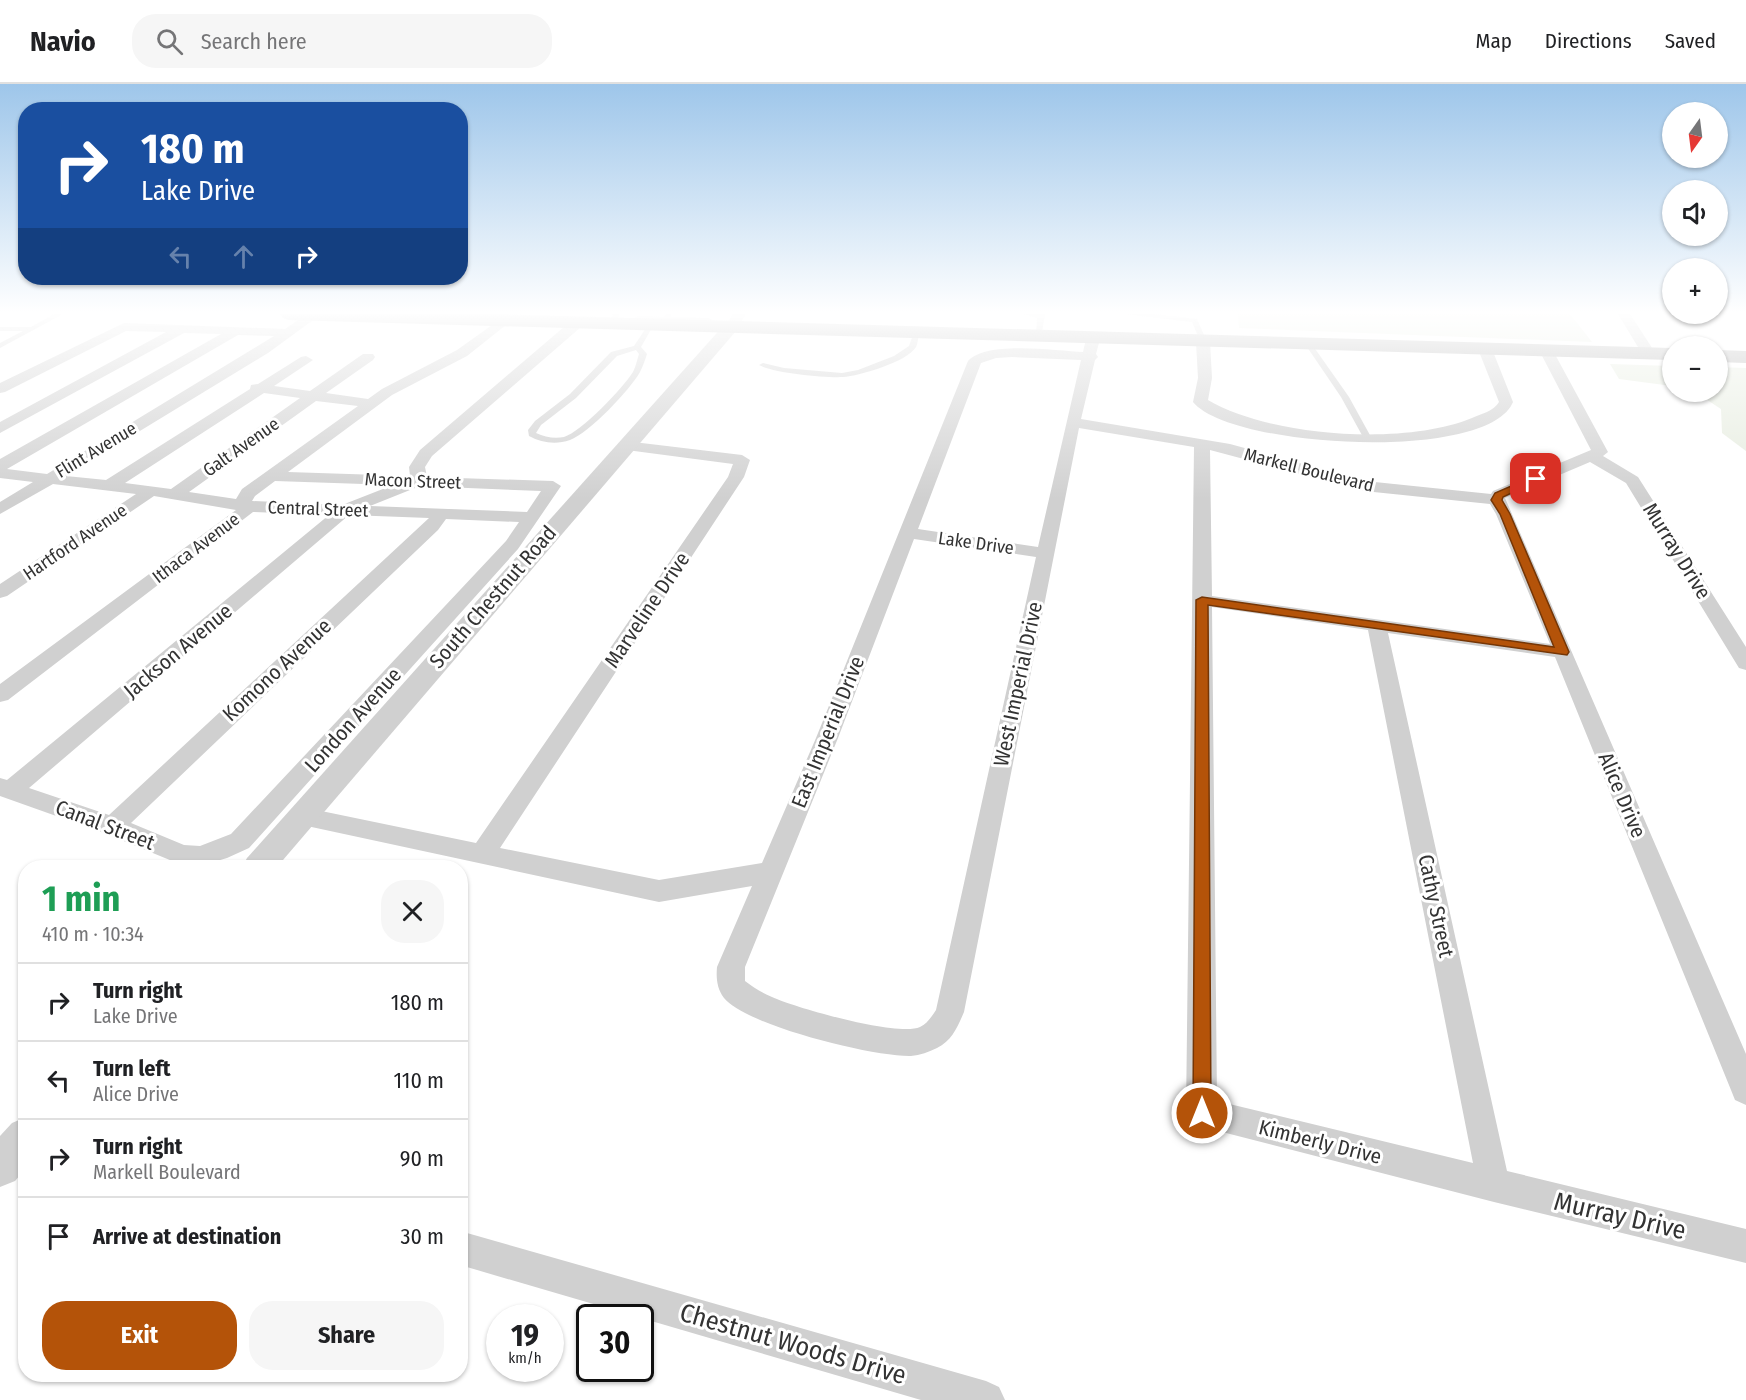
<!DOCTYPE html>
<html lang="en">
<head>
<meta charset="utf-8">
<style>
  :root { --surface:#fff; --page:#f6f6f6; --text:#202124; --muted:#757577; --line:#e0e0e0; --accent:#b45309 }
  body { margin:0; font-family:"Fira Sans Condensed",sans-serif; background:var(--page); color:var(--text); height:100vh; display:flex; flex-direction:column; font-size:22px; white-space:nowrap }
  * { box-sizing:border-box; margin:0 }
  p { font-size:20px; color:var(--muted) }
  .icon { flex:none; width:33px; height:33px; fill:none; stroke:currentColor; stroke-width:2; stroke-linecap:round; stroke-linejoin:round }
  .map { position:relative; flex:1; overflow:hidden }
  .panel { position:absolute; left:18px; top:776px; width:450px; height:522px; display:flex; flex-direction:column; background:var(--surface); border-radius:24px; box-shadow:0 2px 4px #0004 }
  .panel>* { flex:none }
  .top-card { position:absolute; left:18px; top:18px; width:450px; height:183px; border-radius:24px; box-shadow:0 2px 4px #0004; background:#1a4fa0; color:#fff; overflow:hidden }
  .needle { width:39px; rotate:194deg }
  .tools { position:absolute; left:1662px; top:18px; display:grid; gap:12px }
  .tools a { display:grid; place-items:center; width:66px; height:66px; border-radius:50%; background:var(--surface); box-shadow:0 2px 4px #0004; font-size:30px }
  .speed { position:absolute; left:486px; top:1220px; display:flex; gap:12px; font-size:30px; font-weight:700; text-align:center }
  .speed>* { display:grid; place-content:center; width:78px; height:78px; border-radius:50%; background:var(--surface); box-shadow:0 2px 4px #0004; line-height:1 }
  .speed small { font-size:15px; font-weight:400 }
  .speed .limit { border:3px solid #111; border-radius:9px; background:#fff; color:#111 }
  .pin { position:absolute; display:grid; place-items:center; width:51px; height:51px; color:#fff; margin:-26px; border-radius:12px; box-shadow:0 3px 9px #0006 }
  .me { position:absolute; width:66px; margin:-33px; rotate:0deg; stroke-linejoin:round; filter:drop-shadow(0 0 4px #0008) }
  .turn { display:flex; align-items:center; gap:21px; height:126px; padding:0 24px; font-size:27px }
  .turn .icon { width:78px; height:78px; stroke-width:2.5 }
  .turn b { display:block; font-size:42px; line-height:51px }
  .lanes { display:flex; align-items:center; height:57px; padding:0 24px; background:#0003; justify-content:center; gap:30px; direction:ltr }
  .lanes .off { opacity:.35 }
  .round { display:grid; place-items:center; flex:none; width:63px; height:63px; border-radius:24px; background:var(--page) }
  .summary { display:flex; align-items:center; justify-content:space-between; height:102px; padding:0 24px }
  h1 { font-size:36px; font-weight:700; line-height:45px; color:#1e9e55 }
  .button { display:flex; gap:12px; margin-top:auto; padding:12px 24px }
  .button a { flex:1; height:69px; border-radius:24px; background:var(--accent); color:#fff; font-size:24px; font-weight:700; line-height:69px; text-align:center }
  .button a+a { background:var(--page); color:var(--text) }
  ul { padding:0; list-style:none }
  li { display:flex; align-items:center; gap:18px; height:78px; padding:0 24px; border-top:2px solid var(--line) }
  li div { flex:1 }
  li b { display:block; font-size:22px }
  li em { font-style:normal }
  header { display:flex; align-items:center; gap:36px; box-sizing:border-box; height:84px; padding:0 30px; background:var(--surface); border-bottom:2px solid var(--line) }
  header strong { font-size:28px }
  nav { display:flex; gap:33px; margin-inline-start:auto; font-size:21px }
  .search { width:420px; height:54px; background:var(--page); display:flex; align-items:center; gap:15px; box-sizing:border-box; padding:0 21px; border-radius:24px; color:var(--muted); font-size:22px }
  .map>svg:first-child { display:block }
</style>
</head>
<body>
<header>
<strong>Navio</strong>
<div class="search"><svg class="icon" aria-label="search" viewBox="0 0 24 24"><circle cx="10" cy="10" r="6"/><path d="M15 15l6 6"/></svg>Search here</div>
<nav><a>Map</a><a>Directions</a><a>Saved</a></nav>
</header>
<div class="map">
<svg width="1746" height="1316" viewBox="0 0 1746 1316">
  <rect width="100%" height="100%" fill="#fff"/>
  <g fill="#e6ecdf">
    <polygon points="1238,230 1570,230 1592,258 1239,244"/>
    <polygon points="1610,280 1672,282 1672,302 1619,295"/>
    <polygon points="1718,283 1746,284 1746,367 1722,349 1721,325 1695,308 1718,308"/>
  </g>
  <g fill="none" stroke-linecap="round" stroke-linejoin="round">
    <g fill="#d0d0d0" fill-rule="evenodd">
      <polygon points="54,230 63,230 0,264 0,259 23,247 0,247 0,243 31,243"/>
      <polygon points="613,230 620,230 613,242 609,242"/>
      <polygon points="666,230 672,230 671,233 709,234 712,236 709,238 638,236 635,234 638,232 664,233"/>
      <polygon points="1023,230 1045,230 1041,254 1036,253 1037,234"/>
      <polygon points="1125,230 1154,230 1197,235 1207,258 1201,259 1192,238"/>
      <path d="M648,241l5,1 -12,21 6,7c-2,6 -4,12 -7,18 -10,18 -51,61 -70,68 -14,5 -28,3 -41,-4l-1,-6 7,-9 35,-27 41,-42 23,-6zM636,266l3,4c-2,6 -3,12 -6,18 -10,16 -52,60 -69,65 -10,2 -19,0 -28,-4l5,-8 35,-27 41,-42z"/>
      <path d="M914,248l5,1c-1,4 -1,10 -3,14 -9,15 -57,29 -73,30 -18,1 -69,-4 -84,-12l4,-2 21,5 58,5 16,-3 36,-14 15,-10z"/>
      <polygon points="1307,259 1311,259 1349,313 1371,353 1370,355 1363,353 1341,313 1305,260"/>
    </g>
    <g fill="#d0d0d0" fill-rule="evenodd">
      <path d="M307,230l13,1 -52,38 -202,123 40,4 144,-91 1,-4 7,-1 43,-27 5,-1 7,4 -39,26 36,5 53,-37h10l2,3 -2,3 -47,33 42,6 14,-10 75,-39 45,-32 6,4 -2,3 -39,31 -75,39 -104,77 122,4 -1,-9 11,-17 151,-129h10l1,3 -1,3 -149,129 -7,11 2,10 126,4 8,5 -43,63 -269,299 -22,10 -27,8 -18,-1 -78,-32 -104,-37v-18l7,2 322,-265 -76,-3 -245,188 -8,2v-18l236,-174 -82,-14 -147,100 -7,2v-14l136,-90 -83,-10 -53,30v-12l33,-20 -33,-4v-19l221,-125 -37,-1 -184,100v-11l166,-90 -40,-1 -121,61 -5,1v-10l124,-60 161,6zM238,251l36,1 -227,138 -40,-5zM264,309l36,5 -129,91 -46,-6zM316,317l42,5 -116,83 -6,10 -47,-7zM275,397l118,4 -51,20 -90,-4 3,-5zM420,402l121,5 -14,21 -157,-6zM349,431l80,3 -320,297 -80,-27zM446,435l73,3 -13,19 -275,293 -31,12 -16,-1 -53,-22 307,-293z"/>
      <polygon points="733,230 746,230 735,247 725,247 724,244"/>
      <polygon points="1618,230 1630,230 1656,270 1654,273 1644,273"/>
      <path d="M1093,251l7,4 -4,15 2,3 -3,3 -14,59 149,25 135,37 126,13 2,-3 98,-41 -52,-100 7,-4 5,1 57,105 -5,4 35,21 108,170v23l-7,-2 -113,-185 -36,-21 -85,36 241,556v51l-11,-5 -4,-10 -176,-433 -167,-24 119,538 239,58v34l-252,-61 -303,-78 -5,-11 8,-666 -115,-19 -115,584c-6,14 -12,29 -27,36 -8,4 -17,7 -26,8 -37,1 -164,-30 -187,-58 -7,-9 -8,-20 -7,-31l35,-81 -93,16 -366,-79 -3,-7 3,-7 9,-2 174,36 252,-366 5,-13 -114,-15 -2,-3 8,-5 117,14 8,5 -6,17 -244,371 159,32 103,-17 54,-125 152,-377c19,-21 89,-10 115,-9l3,-13zM1012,273l69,3 -43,187 -120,-18 63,-166 15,-5zM1210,366l154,41 126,13 6,10 54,130 -338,-48zM914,455l122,18 -100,453c-4,6 -9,14 -16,17 -22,10 -124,-19 -148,-30 -10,-4 -19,-10 -27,-16v-14l93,-229zM1212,523l156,23 105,533 -256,-62z"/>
      <path d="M1203,254l7,4 2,36 -4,22c63,37 196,46 264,18 9,-4 22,-7 27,-16l-21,-53 7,-4 7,4 21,53c-25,61 -283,46 -320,0l5,-24 -2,-36z"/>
      <polygon points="460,1147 986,1297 999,1303 1005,1316 921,1316 460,1181"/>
    </g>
    <g fill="#d0d0d0" fill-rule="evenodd">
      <polygon points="730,239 738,244 736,247 277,783 242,783 247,774 724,241"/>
      <polygon points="26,1033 26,1084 15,1097 0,1103 0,1052 12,1039"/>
    </g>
    <g fill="#ababab" fill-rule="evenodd">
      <polygon points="280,230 492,230 1672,264 1672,276 289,236 283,234"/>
      <polygon points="1718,266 1746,267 1746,279 1718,278"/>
    </g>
  </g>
  <linearGradient id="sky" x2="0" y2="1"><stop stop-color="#9ec6ea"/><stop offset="0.55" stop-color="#fff"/><stop offset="1" stop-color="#fff" stop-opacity="0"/></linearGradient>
  <rect width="1746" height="415" fill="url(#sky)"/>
  <polygon fill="#b45309" stroke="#753606" stroke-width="1.5" points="1532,393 1541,395 1503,413 1502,416 1510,430 1569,568 1567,571 1208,521 1211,1029 1209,1036 1202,1038 1195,1036 1193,1029 1196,516 1202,513 1554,563 1500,430 1491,416 1495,409"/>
  <g text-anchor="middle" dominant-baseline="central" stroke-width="6" stroke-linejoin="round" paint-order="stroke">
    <g font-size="18" fill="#333" stroke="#fff">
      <text transform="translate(241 363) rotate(-35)">Galt Avenue</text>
      <text transform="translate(96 366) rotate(-31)">Flint Avenue</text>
      <text transform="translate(1309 386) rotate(14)">Markell Boulevard</text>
      <text transform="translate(413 397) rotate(2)">Macon Street</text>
      <text transform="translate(318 425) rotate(2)">Central Street</text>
      <text transform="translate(75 458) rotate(-34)">Hartford Avenue</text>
      <text transform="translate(976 459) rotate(8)">Lake Drive</text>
      <text transform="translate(196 464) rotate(-37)">Ithaca Avenue</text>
    </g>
    <g font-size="21" fill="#333" stroke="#fff">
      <text transform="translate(1677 467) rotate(58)">Murray Drive</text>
      <text transform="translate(493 513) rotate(-49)">South Chestnut Road</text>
      <text transform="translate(647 526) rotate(-56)">Marveline Drive</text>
      <text transform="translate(178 567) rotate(-40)">Jackson Avenue</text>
      <text transform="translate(277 586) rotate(-43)">Komono Avenue</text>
      <text transform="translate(1018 600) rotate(-78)">West Imperial Drive</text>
      <text transform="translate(353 636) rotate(-48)">London Avenue</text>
      <text transform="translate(828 648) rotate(-68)">East Imperial Drive</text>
      <text transform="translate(1622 711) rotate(67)">Alice Drive</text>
      <text transform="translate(105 741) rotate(21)">Canal Street</text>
      <text transform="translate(1436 822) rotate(78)">Cathy Street</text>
      <text transform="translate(1320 1058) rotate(14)">Kimberly Drive</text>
    </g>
    <g font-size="26" fill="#333" stroke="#fff">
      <text transform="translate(1620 1132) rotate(13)">Murray Drive</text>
      <text transform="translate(793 1260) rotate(16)">Chestnut Woods Drive</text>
    </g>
  </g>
</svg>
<div class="tools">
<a><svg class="needle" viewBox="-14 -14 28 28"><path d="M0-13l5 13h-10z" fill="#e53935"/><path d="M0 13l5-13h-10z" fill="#757577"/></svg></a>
<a><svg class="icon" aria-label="sound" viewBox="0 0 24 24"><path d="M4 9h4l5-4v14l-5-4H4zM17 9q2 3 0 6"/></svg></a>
<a>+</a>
<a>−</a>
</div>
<div class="speed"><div>19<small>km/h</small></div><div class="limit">30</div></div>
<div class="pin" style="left:1536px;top:395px;background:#d93025"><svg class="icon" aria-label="arrive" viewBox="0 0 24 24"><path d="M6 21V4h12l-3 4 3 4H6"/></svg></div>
<svg class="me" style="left:1202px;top:1029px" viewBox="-20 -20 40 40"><circle r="17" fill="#b45309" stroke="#fff" stroke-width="3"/><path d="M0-11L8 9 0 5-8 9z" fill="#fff"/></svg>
<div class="top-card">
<div class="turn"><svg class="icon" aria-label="right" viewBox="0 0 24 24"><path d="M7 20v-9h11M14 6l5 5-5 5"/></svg><div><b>180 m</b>Lake Drive</div></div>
<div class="lanes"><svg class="icon off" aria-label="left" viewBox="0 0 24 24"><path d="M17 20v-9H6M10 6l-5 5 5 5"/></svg><svg class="icon off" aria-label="ahead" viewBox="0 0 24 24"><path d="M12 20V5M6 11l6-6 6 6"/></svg><svg class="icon" aria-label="right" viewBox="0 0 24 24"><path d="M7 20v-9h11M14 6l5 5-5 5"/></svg></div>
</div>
<section class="panel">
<div class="summary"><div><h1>1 min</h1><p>410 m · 10:34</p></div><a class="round"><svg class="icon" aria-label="close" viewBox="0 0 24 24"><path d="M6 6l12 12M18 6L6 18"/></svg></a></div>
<ul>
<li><svg class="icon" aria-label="right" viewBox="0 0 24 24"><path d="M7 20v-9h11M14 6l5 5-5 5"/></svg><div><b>Turn right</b><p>Lake Drive</p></div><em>180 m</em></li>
<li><svg class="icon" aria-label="left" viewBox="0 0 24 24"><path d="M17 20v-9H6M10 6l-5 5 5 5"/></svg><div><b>Turn left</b><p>Alice Drive</p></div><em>110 m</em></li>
<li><svg class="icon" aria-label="right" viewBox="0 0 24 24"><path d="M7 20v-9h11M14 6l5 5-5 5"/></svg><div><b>Turn right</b><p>Markell Boulevard</p></div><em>90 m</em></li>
<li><svg class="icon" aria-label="arrive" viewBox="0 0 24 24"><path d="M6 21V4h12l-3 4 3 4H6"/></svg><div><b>Arrive at destination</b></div><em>30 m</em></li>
</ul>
<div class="button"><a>Exit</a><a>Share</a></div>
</section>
</div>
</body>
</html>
